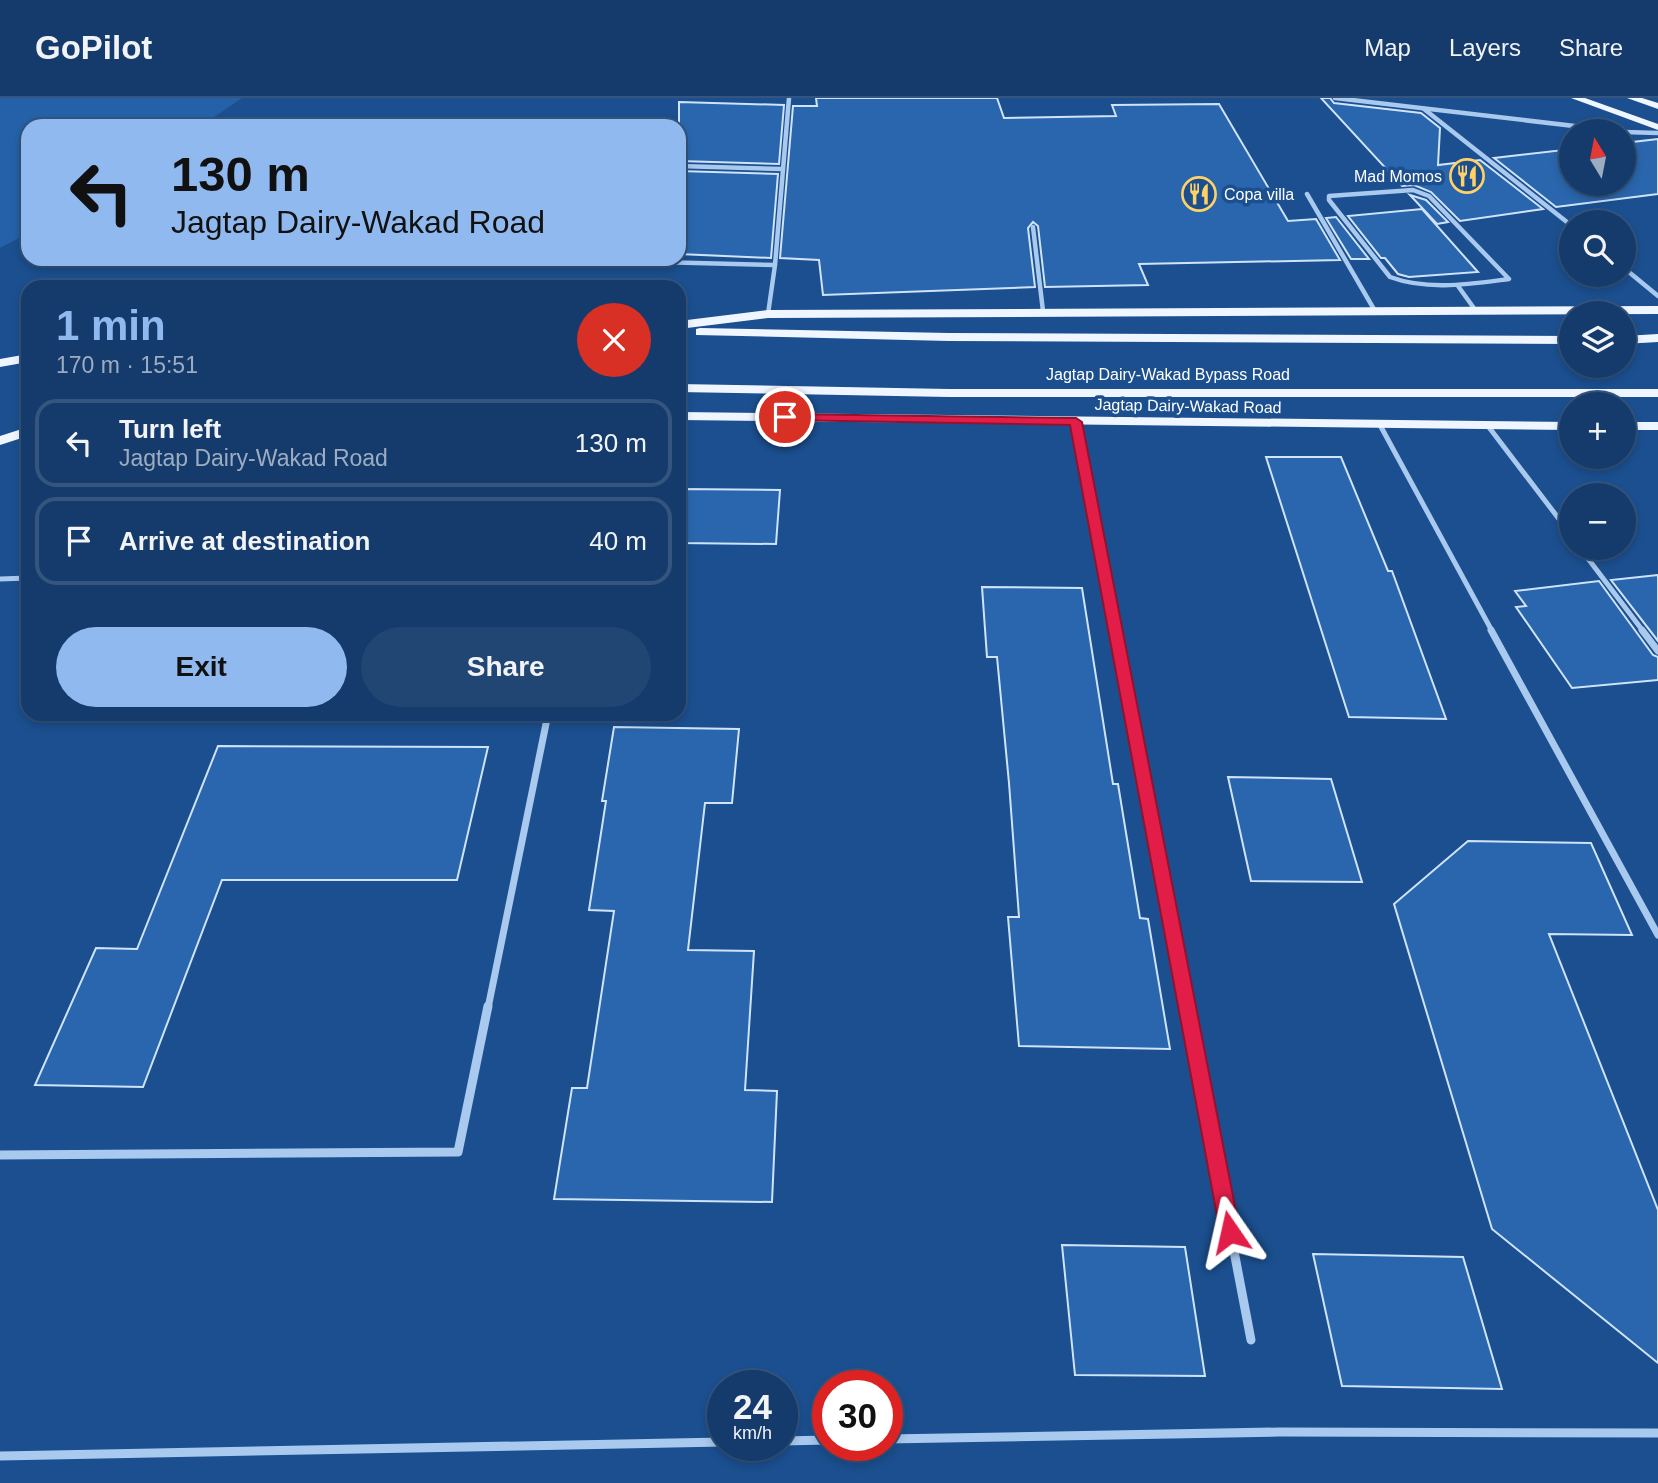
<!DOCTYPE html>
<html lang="en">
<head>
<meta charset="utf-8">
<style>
  :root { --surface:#143b6b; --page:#214673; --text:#f1f3f6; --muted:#9dadc1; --line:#33557e; --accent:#90b9f0 }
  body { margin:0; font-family:Arial,sans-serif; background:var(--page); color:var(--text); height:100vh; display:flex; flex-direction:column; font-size:26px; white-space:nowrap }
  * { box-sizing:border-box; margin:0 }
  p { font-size:23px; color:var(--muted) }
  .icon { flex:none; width:38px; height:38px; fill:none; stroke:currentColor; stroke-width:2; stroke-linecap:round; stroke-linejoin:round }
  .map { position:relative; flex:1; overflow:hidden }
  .side { position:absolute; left:21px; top:182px; width:665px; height:441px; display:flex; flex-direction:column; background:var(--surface); border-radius:21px; box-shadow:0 4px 10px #0003,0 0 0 2px var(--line) }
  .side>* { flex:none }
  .banner { position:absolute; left:21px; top:21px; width:665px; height:147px; border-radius:21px; box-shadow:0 4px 10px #0003,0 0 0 2px var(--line); background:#90b9f0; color:#111; overflow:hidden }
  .needle { width:46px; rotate:350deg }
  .controls { position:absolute; left:1559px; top:21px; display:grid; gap:14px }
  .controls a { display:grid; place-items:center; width:77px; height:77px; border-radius:50%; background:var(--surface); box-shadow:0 4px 10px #0003,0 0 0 2px var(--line); font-size:35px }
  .speed { position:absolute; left:707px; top:1272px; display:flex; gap:14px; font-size:35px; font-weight:700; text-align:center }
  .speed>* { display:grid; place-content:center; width:91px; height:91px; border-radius:50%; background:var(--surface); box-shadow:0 4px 10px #0003,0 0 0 2px var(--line); line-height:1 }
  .speed small { font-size:18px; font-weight:400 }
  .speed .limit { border:10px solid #d22; background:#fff; color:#111 }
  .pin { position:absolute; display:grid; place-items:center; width:60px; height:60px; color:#fff; margin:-30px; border:4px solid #fff; border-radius:50%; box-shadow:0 2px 7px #0007 }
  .me { position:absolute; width:77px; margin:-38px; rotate:349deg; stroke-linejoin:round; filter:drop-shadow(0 0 5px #0008) }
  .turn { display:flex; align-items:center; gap:24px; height:147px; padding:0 35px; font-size:32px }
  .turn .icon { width:91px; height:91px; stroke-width:2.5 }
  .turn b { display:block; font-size:49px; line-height:60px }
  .round { display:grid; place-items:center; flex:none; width:74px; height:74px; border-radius:37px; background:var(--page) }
  .summary { display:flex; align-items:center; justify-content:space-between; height:119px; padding:0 35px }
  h1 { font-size:42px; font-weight:600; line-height:52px; color:var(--accent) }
  .cta { display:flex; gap:14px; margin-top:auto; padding:14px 35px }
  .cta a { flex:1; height:80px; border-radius:42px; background:var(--accent); color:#111; font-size:28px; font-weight:600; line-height:80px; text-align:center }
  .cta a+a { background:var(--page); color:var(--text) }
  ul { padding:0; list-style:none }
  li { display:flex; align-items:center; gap:21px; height:88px; margin:0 14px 10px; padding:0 21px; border:4px solid var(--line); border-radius:21px }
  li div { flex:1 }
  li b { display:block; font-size:26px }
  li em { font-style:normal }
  header { display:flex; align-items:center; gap:42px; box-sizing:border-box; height:98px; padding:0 35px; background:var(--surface); border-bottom:2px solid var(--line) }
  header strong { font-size:33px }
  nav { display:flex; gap:38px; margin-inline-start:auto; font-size:24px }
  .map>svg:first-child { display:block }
</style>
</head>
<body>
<header>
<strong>GoPilot</strong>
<nav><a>Map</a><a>Layers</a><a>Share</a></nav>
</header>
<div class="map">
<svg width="1658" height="1385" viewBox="0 0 1658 1385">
  <rect width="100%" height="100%" fill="#1b4f8f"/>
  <polygon fill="#2461a8" points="0,0 242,0 201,28 28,28 28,135 0,150"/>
  <g fill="#2a66ad" stroke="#cfe3fa" stroke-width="2">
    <polygon points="816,0 997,0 1004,20 1116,18 1112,7 1219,6 1288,123 1316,121 1340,162 1139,166 1148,187 1045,189 1038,128 1033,124 1028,130 1035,189 823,197 819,162 780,160 793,8 817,8"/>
    <polygon points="1321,0 1330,0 1334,5 1421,15 1440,30 1438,67 1480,62 1543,111 1460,123 1431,94 1414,87 1402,88"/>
    <polygon points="679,4 784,7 779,66 679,63"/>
    <polygon points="1658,41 1658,96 1556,109 1494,60 1572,51 1572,86 1624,86 1624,45"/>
    <polygon points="679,73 778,76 771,160 679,156"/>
    <polygon points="1410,97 1426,102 1448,124 1437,126"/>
    <polygon points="1422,111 1478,174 1409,179 1398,176 1385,160 1381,160 1348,118"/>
    <polygon points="1336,119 1369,161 1351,161 1326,120"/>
    <polygon points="1266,359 1341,359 1388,473 1392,473 1446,621 1349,619"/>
    <polygon points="679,391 780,392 776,446 679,445"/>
    <polygon points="1658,477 1658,543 1611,482"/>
    <polygon points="1599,483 1653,557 1658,559 1658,582 1572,590 1516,509 1526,508 1515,493"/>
    <polygon points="982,489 1082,490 1113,686 1118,686 1140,820 1148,821 1170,951 1019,948 1008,819 1019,819 1009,685 997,559 987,559"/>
    <polygon points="614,629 739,631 732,705 705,705 688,852 754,853 745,992 777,993 772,1104 554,1101 572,990 587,990 614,813 589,812 606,703 602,703"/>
    <polygon points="218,648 488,649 457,782 222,782 143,989 35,987 96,850 137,851"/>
    <polygon points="1228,679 1331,681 1362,784 1251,783"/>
    <polygon points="1468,743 1591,745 1632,837 1549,836 1658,1112 1658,1265 1492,1131 1394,806"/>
    <polygon points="1062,1147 1185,1149 1205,1278 1075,1277"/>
    <polygon points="1313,1156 1463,1159 1502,1291 1342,1288"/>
  </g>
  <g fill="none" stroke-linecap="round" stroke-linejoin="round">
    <g stroke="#a9c9ee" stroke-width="4.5">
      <polyline points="1335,0 1617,33"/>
      <polyline points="1424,11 1572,128"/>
      <polyline points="1624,34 1658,35"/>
      <polyline points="679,68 782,71"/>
      <path d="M1413,92l16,6 80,83c-39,5 -81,12 -119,-2l-61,-77v-4z"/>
      <polyline points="1307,96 1375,213"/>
      <polyline points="1033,129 1043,213"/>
      <polyline points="538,161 775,167"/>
      <polyline points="1624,170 1658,198"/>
      <polyline points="1458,188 1476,213"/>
      <polyline points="768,216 775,167 789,0"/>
    </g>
    <g stroke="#a9c9ee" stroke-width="5">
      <polyline points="1076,324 1116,533"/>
      <polyline points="1380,327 1492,533"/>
      <polyline points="1488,328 1572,438"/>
      <polyline points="1580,450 1643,533"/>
      <polyline points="0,481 28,480"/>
    </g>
    <g stroke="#a9c9ee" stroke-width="7">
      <polyline points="1116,532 1188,910"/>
      <polyline points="1491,532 1658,837"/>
      <polyline points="1642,532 1658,553"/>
      <polyline points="488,910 548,616"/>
    </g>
    <g stroke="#a9c9ee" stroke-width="9">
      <polyline points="1187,908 1251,1242"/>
      <polyline points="0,1057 458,1054 488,908"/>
      <polyline points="887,1341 1279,1334 1658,1335"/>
      <polyline points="782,1343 828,1342"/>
      <polyline points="0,1358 723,1344"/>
    </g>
    <g fill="#f0f6ff" fill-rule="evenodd">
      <polygon points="1571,0 1585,0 1658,26 1658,32"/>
      <polygon points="1627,0 1642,0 1658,5 1658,11"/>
      <polygon points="1658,208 1658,216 768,220 679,231 679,223 768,212"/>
      <polygon points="700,230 949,235 1572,238 1572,246 949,243 696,237 696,231"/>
      <polygon points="1658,236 1658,244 1624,246 1624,238"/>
      <polygon points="28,256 28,264 0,269 0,261"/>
      <polygon points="679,286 949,291 1658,291 1658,299 949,299 679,294"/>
      <polygon points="679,314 1572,324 1572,332 679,322"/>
      <rect x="1624" y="324" width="34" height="8"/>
      <polygon points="28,329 28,338 0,347 0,338"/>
    </g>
  </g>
  <polygon fill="#e11d48" stroke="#92132f" stroke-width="2" points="785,316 1076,320 1082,324 1240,1134 1237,1141 1230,1144 1223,1141 1220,1134 1070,327 781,322 779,319"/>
  <defs>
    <g id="restaurant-ring" transform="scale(1.75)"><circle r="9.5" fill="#1b4f8f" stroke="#ffd166" stroke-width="1.5"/><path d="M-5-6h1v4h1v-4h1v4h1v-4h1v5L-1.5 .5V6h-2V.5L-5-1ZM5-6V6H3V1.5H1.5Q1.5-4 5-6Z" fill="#ffd166"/></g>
  </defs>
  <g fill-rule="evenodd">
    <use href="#restaurant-ring" x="1467" y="78"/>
    <use href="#restaurant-ring" x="1199" y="96"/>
  </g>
  <g text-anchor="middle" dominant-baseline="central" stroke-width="7" stroke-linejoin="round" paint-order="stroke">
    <g font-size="16" fill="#fff" stroke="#1b4f8f" text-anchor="end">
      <text x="1442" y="78">Mad Momos</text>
      <text x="1224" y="96" text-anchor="start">Copa villa</text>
    </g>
    <g font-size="16" fill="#fff" stroke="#1b4f8f">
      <text x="1168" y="276">Jagtap Dairy-Wakad Bypass Road</text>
      <text transform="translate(1188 308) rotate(1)">Jagtap Dairy-Wakad Road</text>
    </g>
  </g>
</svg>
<div class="controls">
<a><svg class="needle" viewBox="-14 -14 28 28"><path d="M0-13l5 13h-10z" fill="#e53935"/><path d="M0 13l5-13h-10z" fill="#9dadc1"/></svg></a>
<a><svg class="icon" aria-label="search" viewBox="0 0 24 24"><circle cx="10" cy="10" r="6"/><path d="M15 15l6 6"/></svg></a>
<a><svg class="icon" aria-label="layers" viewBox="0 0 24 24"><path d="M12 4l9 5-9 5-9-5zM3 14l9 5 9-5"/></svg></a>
<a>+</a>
<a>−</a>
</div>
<div class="speed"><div>24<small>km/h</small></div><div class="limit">30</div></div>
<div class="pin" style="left:785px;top:319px;background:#d93025"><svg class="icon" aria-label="arrive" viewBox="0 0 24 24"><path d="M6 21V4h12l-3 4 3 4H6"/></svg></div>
<svg class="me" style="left:1230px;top:1134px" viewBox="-20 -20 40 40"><path d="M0-17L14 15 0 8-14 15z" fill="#e11d48" stroke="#fff" stroke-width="4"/></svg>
<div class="banner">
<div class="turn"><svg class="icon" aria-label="left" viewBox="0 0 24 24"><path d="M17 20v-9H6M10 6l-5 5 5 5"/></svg><div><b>130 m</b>Jagtap Dairy-Wakad Road</div></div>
</div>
<section class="side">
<div class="summary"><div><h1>1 min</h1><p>170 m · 15:51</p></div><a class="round" style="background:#d93025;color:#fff"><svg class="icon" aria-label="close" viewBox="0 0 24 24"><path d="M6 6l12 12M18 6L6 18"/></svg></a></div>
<ul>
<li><svg class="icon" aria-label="left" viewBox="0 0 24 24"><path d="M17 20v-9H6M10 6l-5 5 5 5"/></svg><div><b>Turn left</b><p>Jagtap Dairy-Wakad Road</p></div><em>130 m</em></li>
<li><svg class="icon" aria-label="arrive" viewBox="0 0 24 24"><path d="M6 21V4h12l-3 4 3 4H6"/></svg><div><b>Arrive at destination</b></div><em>40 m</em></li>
</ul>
<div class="cta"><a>Exit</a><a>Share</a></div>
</section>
</div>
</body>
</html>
